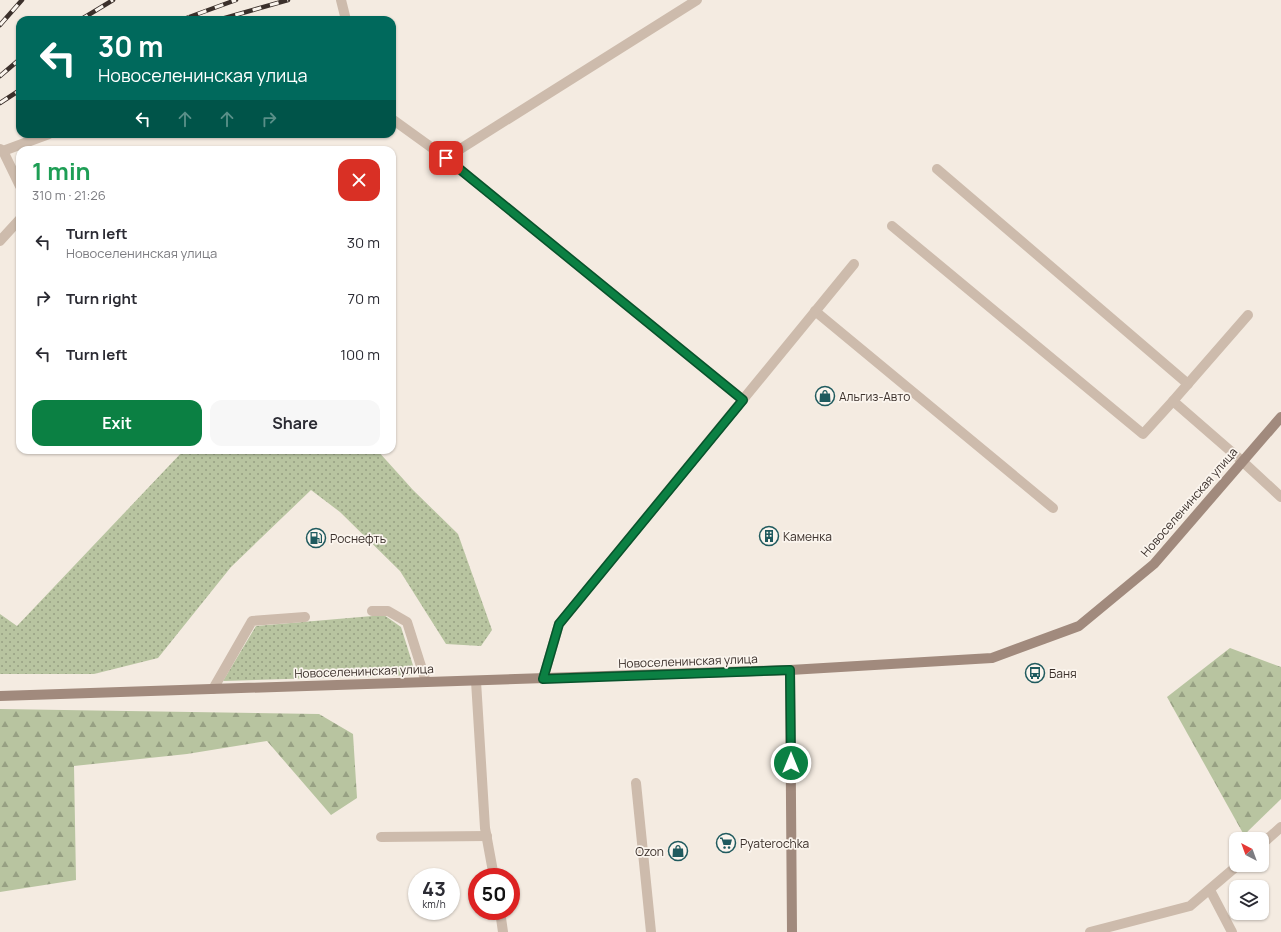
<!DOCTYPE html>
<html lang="en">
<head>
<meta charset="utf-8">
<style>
  :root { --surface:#fff; --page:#f7f7f7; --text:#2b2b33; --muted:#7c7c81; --accent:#0b8043 }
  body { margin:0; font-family:Manrope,sans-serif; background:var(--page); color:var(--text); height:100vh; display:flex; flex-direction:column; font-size:15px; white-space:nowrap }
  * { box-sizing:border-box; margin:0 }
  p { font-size:13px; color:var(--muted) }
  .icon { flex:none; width:22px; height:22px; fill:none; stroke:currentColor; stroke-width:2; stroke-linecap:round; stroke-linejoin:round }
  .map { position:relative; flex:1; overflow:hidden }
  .sheet { position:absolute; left:16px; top:146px; width:380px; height:308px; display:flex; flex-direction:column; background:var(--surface); border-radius:12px; box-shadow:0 1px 3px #0004 }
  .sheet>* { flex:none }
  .banner { position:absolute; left:16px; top:16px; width:380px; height:122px; border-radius:12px; box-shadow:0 1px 3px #0004; background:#00695c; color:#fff; overflow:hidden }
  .needle { width:26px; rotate:319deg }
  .tools { position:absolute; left:1229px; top:832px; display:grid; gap:8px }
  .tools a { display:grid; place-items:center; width:40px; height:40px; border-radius:8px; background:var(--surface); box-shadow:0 1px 3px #0004; font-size:20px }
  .speed { position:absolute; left:408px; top:868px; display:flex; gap:8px; font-size:20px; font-weight:700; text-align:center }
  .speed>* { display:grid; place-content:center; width:52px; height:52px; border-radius:50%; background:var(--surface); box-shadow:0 1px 3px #0004; line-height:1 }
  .speed small { font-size:10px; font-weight:400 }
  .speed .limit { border:6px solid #d22; background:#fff; color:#111 }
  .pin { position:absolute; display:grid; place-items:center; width:34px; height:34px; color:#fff; margin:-17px; border-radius:8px; box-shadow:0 2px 6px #0006 }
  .me { position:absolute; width:44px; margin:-22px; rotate:0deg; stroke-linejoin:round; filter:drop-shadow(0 0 3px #0008) }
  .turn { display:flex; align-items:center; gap:14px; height:84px; padding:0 16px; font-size:18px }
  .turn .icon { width:52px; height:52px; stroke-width:2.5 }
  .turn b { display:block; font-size:28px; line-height:34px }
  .lanes { display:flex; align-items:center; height:38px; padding:0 16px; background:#0003; justify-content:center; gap:20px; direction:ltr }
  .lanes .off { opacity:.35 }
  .round { display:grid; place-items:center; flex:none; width:42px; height:42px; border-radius:12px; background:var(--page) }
  .head { display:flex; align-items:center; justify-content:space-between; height:68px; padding:0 16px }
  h1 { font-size:24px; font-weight:700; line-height:30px; color:#1e9e55 }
  .button { display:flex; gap:8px; margin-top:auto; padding:8px 16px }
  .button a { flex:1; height:46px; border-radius:12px; background:var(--accent); color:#fff; font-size:16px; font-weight:700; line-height:46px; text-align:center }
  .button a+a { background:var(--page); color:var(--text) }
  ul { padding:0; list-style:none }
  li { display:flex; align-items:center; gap:12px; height:56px; padding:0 16px }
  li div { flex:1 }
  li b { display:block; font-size:15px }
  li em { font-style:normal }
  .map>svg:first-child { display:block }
</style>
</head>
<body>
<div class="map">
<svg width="1281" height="932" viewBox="0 0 1281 932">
  <defs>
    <pattern id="grass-dots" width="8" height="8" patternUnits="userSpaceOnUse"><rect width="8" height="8" fill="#b8c4a0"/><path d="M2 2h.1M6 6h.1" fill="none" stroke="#97a083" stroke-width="1.8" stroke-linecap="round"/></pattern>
    <pattern id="forest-firs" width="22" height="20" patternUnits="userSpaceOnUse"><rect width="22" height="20" fill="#b8c4a0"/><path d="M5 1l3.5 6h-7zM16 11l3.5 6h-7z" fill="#97a083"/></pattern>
  </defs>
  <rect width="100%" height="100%" fill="#f4ebe1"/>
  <g fill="url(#grass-dots)">
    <polygon points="184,450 377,450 413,490 458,534 492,630 481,646 446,644 400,571 340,512 311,490 231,567 158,658 94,674 0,674 0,614 17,626"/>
    <polygon points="384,615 401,627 416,675 223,681 256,626"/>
  </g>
  <g fill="url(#forest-firs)">
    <polygon points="1230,648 1281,667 1281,799 1244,835 1167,697"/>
    <polygon points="0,709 319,714 353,734 357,798 331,815 267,741 187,754 74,766 76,880 0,892"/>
  </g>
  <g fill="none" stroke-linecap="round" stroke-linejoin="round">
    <g stroke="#cdbbac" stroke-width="10">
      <polyline points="341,0 346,20"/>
      <polyline points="392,119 446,158 697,0"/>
      <polyline points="0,149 3,151 20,186"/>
      <polyline points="3,151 49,134"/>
      <polyline points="446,158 743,400"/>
      <polyline points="937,169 1188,384"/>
      <polyline points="892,226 1143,434 1173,401"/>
      <polyline points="0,241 20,219"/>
      <polyline points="815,311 1053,508"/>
      <polyline points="1242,461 1173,401 1248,315"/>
      <polyline points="372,611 388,611 407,622 426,682"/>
      <polyline points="543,679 559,624 854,264"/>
      <polyline points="476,681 485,828 494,877"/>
      <polyline points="213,689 252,621 305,617"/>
      <polyline points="636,783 651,932"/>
      <polyline points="381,837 487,836"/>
      <polyline points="1210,890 1232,932"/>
      <polyline points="500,911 503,932"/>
    </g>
    <g stroke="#cdbbac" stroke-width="10">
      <polyline points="1242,461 1281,497"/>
      <polyline points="1262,844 1281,827"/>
      <polyline points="1090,932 1190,906 1238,865"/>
    </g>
    <g stroke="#a18a7d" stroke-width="10">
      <polyline points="790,670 792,932"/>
      <polyline points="0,696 790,670 992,658 1079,626 1154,564 1281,417"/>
    </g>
    <g stroke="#3b302b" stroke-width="4.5">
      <g id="rail">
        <polyline points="80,20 113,0"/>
        <polyline points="181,20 236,0"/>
        <polyline points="218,20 288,0"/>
        <polyline points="0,25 22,0"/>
        <polyline points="0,76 20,59"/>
        <polyline points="0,103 20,90"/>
      </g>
    </g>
    <use href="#rail" stroke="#fbf5ee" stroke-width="3" stroke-dasharray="9" stroke-linecap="butt"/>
  </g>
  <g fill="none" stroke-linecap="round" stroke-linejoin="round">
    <g stroke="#07532c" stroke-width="10">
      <polyline id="route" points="446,158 743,400 559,624 543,679 790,670 791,763"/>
    </g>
    <use href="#route" stroke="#0b8043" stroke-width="7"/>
  </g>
  <defs>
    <g id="shop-ring" transform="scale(1)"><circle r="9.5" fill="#fbf5ee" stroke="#1f5a5e" stroke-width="1.5"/><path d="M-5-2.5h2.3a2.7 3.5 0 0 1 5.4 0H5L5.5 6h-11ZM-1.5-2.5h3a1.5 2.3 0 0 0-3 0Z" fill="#1f5a5e"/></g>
    <g id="building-ring" transform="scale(1)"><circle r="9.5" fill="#fbf5ee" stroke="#1f5a5e" stroke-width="1.5"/><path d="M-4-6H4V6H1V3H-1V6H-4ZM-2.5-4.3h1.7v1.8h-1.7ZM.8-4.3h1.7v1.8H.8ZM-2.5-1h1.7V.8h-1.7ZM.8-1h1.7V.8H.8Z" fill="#1f5a5e"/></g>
    <g id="fuel-ring" transform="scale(1)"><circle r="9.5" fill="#fbf5ee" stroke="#1f5a5e" stroke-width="1.5"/><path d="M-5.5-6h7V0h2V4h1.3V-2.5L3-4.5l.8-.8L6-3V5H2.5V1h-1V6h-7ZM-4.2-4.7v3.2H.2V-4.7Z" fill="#1f5a5e"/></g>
    <g id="bus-ring" transform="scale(1)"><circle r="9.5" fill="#fbf5ee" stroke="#1f5a5e" stroke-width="1.5"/><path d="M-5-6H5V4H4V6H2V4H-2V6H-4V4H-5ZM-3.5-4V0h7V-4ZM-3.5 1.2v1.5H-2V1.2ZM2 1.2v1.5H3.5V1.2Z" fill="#1f5a5e"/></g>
    <g id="supermarket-ring" transform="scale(1)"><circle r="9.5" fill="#fbf5ee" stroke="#1f5a5e" stroke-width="1.5"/><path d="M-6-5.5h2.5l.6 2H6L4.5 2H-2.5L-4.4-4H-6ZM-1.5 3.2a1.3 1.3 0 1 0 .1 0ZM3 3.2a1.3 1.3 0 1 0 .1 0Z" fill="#1f5a5e"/></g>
  </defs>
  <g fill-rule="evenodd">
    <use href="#shop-ring" x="825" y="396"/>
    <use href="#building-ring" x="769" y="536"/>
    <use href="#fuel-ring" x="316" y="538"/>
    <use href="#bus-ring" x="1035" y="673"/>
    <use href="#supermarket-ring" x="726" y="843"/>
    <use href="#shop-ring" x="678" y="851"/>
  </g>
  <g text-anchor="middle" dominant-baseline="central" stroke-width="3.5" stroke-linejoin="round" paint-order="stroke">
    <g font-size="12" fill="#3b302b" stroke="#fbf5ee" text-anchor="start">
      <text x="839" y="396">Альгиз-Авто</text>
      <text x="783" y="536">Каменка</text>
      <text x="330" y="538">Роснефть</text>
      <text x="1049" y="673">Баня</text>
      <text x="740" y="843">Pyaterochka</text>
      <text x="664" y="851" text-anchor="end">Ozon</text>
    </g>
    <g font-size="12" fill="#3b302b" stroke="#fbf5ee">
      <text transform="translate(1189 502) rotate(-49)">Новоселенинская улица</text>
      <text transform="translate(688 661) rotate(-2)">Новоселенинская улица</text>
      <text transform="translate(364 671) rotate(-2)">Новоселенинская улица</text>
    </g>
  </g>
</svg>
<div class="tools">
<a><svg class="needle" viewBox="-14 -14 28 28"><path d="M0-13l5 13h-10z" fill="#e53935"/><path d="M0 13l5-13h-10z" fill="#7c7c81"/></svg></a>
<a><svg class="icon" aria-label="layers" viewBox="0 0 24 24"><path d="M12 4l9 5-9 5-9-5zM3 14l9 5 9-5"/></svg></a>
</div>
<div class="speed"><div>43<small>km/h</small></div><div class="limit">50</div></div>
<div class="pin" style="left:446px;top:158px;background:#d93025"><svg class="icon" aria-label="arrive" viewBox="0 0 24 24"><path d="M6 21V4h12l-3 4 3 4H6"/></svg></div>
<svg class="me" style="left:791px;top:763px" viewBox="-20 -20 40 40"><circle r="17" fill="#0b8043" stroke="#fff" stroke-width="3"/><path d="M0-11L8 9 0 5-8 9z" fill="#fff"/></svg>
<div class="banner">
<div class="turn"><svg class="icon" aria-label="left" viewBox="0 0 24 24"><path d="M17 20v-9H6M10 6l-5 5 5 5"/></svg><div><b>30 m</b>Новоселенинская улица</div></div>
<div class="lanes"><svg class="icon" aria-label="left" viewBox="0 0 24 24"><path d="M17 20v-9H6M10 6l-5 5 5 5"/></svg><svg class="icon off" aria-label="ahead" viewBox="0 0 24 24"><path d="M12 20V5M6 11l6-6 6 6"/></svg><svg class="icon off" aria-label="ahead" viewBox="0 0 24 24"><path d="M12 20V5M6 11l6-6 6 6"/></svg><svg class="icon off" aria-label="right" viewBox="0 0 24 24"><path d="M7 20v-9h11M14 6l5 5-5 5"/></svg></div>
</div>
<section class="sheet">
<div class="head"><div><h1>1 min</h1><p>310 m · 21:26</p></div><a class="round" style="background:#d93025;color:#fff"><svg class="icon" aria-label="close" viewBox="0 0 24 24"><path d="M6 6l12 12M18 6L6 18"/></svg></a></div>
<ul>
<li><svg class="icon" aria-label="left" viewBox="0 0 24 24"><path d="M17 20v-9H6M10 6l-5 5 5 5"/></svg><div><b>Turn left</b><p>Новоселенинская улица</p></div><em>30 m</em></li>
<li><svg class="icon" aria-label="right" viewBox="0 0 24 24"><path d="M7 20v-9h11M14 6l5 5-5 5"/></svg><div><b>Turn right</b></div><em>70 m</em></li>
<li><svg class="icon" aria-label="left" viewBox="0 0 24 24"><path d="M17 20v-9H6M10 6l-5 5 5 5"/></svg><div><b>Turn left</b></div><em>100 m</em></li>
</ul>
<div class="button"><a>Exit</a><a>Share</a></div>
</section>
</div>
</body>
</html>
